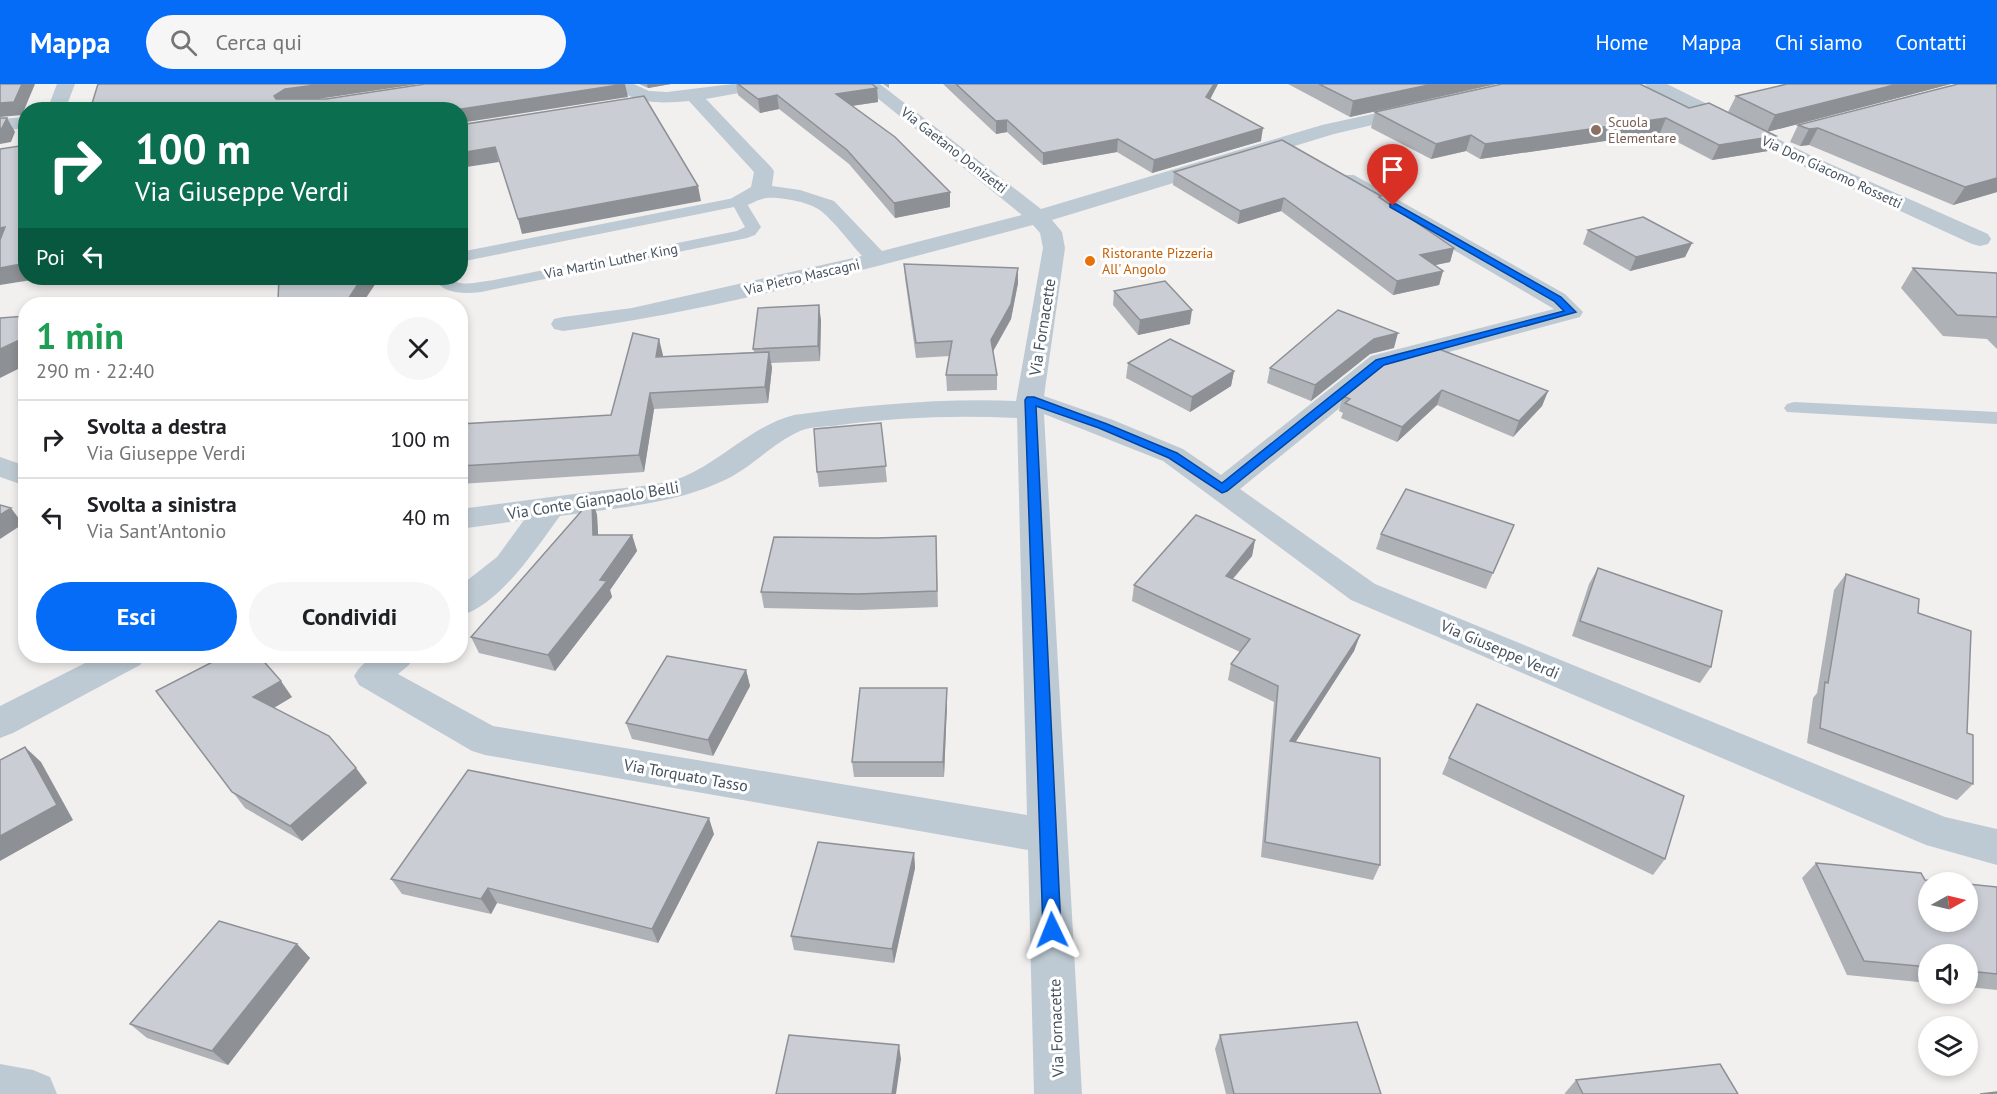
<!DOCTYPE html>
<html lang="it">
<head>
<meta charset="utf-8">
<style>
  :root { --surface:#fff; --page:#f6f6f6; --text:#202124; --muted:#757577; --line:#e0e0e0; --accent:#046cf7 }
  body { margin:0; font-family:"PT Sans",sans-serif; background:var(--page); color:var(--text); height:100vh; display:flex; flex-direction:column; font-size:22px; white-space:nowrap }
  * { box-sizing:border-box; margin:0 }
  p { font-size:20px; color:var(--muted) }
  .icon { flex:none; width:33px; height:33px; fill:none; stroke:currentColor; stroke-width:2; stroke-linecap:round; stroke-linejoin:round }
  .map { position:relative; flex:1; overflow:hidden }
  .sheet { position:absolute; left:18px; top:213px; width:450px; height:366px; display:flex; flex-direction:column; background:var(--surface); border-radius:24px; box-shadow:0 3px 9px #0003 }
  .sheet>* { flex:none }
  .banner { position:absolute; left:18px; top:18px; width:450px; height:183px; border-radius:24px; box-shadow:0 3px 9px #0003; background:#0b6e4f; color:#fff; overflow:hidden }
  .needle { width:39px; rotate:82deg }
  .controls { position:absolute; left:1918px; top:788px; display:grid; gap:12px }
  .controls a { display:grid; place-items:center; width:60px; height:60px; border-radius:50%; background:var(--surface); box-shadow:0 3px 9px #0003; font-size:30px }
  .pin { position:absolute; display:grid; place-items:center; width:51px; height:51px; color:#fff; margin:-62px -26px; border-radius:50% 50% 50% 0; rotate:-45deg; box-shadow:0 0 6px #0007 }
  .pin .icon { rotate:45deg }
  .me { position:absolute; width:66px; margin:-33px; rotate:358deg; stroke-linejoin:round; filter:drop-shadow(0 0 4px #0008) }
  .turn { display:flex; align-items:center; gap:21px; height:126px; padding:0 18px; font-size:27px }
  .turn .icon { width:78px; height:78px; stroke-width:2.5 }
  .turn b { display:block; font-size:42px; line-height:51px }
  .then { display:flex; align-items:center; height:57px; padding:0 18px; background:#0003; gap:12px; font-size:22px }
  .round { display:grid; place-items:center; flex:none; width:63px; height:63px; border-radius:32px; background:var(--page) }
  .headline { display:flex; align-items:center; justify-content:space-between; height:102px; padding:0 18px }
  h1 { font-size:36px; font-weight:700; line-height:45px; color:#1e9e55 }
  .action { display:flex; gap:12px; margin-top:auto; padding:12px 18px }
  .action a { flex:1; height:69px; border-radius:36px; background:var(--accent); color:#fff; font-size:24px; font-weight:700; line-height:69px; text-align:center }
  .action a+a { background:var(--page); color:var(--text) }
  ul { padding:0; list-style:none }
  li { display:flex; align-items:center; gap:18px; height:78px; padding:0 18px; border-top:2px solid var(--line) }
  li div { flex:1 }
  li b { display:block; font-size:22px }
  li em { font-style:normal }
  header { display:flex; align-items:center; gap:36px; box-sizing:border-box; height:84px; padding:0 30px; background:var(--accent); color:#fff }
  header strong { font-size:28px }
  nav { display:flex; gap:33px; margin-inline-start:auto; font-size:21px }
  .search { width:420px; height:54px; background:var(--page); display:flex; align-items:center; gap:15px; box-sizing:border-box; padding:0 21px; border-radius:33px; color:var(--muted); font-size:22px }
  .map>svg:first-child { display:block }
</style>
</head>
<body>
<header>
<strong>Mappa</strong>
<div class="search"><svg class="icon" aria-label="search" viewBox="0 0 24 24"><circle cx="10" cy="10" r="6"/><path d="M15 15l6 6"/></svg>Cerca qui</div>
<nav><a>Home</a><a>Mappa</a><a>Chi siamo</a><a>Contatti</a></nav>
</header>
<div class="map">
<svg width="1997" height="1010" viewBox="0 0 1997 1010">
  <rect width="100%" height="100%" fill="#f2efef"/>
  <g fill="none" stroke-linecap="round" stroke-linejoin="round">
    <g fill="#becad3" fill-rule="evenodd">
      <path d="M739,113l5,2 17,28 -6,8 -8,3 -266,54c-19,2 -37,2 -48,-14 11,-1 17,3 27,5 11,2 23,-2 34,-3l243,-49 8,-4 -11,-20 -274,55v-10z"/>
      <polygon points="1794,318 1997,328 1997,340 1787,328 1784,324 1787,320"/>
    </g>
    <g fill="#becad3" fill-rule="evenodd">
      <polygon points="57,0 75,0 65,26 47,26"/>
      <path d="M615,0h19l15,7 18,1 65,-8h38l-3,4 -6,1 -55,10 65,68 3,4 -2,15 28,4 34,11 48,50 140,-36 -162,-131h20l161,125 281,-84 96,-21 6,1 3,4 -3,4 -90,21 -282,86 10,12 3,16 -21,148 69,24 70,29 38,26 150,-119 183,-47 -214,-126 -3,-4 3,-4h14l211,119 18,18 -3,5 -191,51 -149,121 135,95 570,233 52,12v36l-71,-20 -575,-245 -188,-139 -119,-47 38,680h-48l-6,-244 -543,-95 -13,-4 -113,-66 -5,-9c15,-26 34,-20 60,-20l-5,9 -11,9 95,52 534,89 -10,-397c-59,-3 -119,-1 -177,7 -13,2 -29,1 -40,6 -27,12 -47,35 -73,48 -51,25 -111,29 -167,37 -24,32 -59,88 -100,100v-30l37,-29 27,-37 -64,9v-20c49,-6 97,-13 146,-19 24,-3 54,-4 77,-13 39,-16 70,-52 111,-62 74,-10 148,-17 222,-14l27,-153 -3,-15 -7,-8c-155,41 -311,85 -470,106l-9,-2 -3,-5 3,-5 9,-2 69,-9 230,-52c-13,-14 -26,-33 -41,-45 -12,-9 -40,-14 -54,-13 -13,1 -21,12 -35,8l-3,-4 3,-4 19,-11 3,-15 -65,-71c-25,2 -57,5 -74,-17z"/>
      <polygon points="1645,0 1667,0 1810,71 1988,150 1991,155 1988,160 1980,162 1972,160 1796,79 1648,4"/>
      <polygon points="26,33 26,44 0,47 0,35"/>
      <polygon points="0,373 26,382 26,402 0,393"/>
      <polygon points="99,572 146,572 140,581 13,649 0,654 0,622"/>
      <polygon points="0,980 33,986 50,993 57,1010 0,1010"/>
    </g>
  </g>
  <g fill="#aeb1b6">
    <polygon points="639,0 671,0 648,4"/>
    <polygon points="736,0 872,0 877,4 878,18 852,22 950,123 895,134 849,80 779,25 760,29 738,11"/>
    <polygon points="883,0 889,0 889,4"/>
    <polygon points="943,0 1218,0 1210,15 1261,57 1152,89 1117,68 1043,81 1007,48 996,50"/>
    <polygon points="1288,0 1496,0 1350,33"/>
    <polygon points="1951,0 1767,48 1776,52 1768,67 1712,76 1660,49 1480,75 1466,67 1431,75 1371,44 1375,28 1689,24 1728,28 1736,12"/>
    <polygon points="1958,0 1997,108 1953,121 1809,61 1800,62 1790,58 1798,41"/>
    <polygon points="1174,88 1381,114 1454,164 1450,178 1435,181 1443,187 1439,201 1393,211 1281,127 1238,140 1173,101"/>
    <polygon points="1588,146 1692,159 1685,173 1630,187 1583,160"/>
    <polygon points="904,180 1018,184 1018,199 1011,235 993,267 997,291 997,306 947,307 946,291 950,272 916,274 905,194"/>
    <polygon points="1913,184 1997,189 1997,265 1987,255 1943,252 1901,204"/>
    <polygon points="1114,207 1190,240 1138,251 1113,221"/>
    <polygon points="821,236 820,277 771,279 772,284 768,319 654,325 644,388 460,400 460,340 611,331 663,271 662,273 754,268 753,265"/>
    <polygon points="1394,264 1370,270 1311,317 1267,299 1270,284"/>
    <polygon points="1394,271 1548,307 1542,322 1513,353 1437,321 1397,358 1341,334 1343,329 1339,327 1343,312"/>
    <polygon points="1128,279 1234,287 1231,302 1190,328 1126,294"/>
    <polygon points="881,339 887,398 819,403 817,388"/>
    <polygon points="592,415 597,431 598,451 632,451 637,467 610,506 612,513 555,587 479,569 471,553"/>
    <polygon points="1514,441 1486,505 1376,465 1381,450"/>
    <polygon points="936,452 938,523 860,526 764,524 761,508 877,454"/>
    <polygon points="1255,456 1252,472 1233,495 1360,551 1354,567 1295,658 1380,781 1373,796 1261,773 1274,618 1228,596 1231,580 1240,568 1132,517 1134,501"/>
    <polygon points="1598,484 1711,583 1700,599 1572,552 1589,500"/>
    <polygon points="1846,490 1918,529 1967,649 1973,700 1957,716 1807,659 1813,614 1817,609 1834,506"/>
    <polygon points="746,586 750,602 713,672 632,655 626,639"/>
    <polygon points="156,607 292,613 274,624 356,684 367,699 302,757 245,724"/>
    <polygon points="947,620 944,693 854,693 852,678"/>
    <polygon points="1449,674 1665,775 1653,791 1442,690"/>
    <polygon points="714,750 658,859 497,819 491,830 402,810 391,795"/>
    <polygon points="914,769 915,784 894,879 794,866 791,852"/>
    <polygon points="1816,779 1925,796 1997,803 1997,906 1968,903 1968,870 1929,870 1929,899 1847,891 1802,794"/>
    <polygon points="297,860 310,874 228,981 147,954 130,940"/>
    <polygon points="1220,951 1381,1010 1226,1010 1215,965"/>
    <polygon points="1576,996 1738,1010 1565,1010 1565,1009"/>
  </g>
  <g fill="#8d9094">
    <polygon points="22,0 35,0 22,31 0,33 0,19"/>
    <polygon points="323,0 419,0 291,19 280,26 274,12 285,5"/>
    <polygon points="625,0 628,13 460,39 460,26 455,26"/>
    <polygon points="647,0 671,0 648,4"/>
    <polygon points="1214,0 1218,0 1205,25 1206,13"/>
    <polygon points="1433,0 1496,0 1350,33 1353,17"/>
    <polygon points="1898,0 1951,0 1767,48 1775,31"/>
    <polygon points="877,4 878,18 837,24 836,10"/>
    <polygon points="777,11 779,25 760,29 758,15"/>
    <polygon points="7,34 15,48 11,58 0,60 0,45"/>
    <polygon points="1666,34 1660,49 1480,75 1485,60"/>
    <polygon points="1007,36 1007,48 996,50 996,37"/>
    <polygon points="1263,44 1261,57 1152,89 1154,76"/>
    <polygon points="1818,44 1809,61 1800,62 1809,45"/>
    <polygon points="1471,51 1466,67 1431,75 1436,60"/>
    <polygon points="1776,52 1768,67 1712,76 1719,61"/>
    <polygon points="1118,55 1117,68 1043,81 1043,69"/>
    <polygon points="495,63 499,78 460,84 460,69"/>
    <polygon points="1997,94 1997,108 1953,121 1965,103"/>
    <polygon points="698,102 701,117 522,150 518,135"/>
    <polygon points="950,108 950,123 895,134 894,119"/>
    <polygon points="1284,114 1281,127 1238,140 1240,127"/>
    <polygon points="5,143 0,161 0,144"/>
    <polygon points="1692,159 1685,173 1630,187 1636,173"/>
    <polygon points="1454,164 1450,178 1416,185 1420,171"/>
    <polygon points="26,179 26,194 44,194 0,201 0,184"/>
    <polygon points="1018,184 1018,199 1011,235 991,271 991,256"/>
    <polygon points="1443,187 1439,201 1393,211 1397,197"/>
    <polygon points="362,194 375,194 376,199 362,220 345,220"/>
    <polygon points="819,221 821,236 820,277 818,262"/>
    <polygon points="1192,226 1190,240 1138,251 1140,236"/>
    <polygon points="1398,249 1394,264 1370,270 1311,317 1315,301 1374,255"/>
    <polygon points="26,253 26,281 0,294 0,265"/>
    <polygon points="659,255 663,271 660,290 656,273"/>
    <polygon points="769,268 772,284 768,319 765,303"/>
    <polygon points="1234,287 1231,302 1190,328 1192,313"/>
    <polygon points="1442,306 1437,321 1397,358 1402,343"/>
    <polygon points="1548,307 1542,322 1513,353 1519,337"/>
    <polygon points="650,309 654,325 644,388 639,371"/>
    <polygon points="592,415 597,431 599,467 593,451"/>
    <polygon points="11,424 23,440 0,455 0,431"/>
    <polygon points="632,451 637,467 610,506 612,513 555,587 548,571"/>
    <polygon points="1255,456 1252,472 1222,507 1226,492"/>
    <polygon points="1360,551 1354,567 1286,673 1290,657"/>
    <polygon points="746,586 750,602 713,672 708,656"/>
    <polygon points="281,597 292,613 265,629 253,613"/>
    <polygon points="947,604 947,620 944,693 943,678"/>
    <polygon points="25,663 41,678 73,736 0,777 0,752"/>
    <polygon points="356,684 367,699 302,757 290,742"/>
    <polygon points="709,734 714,750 658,859 652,845"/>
    <polygon points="914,769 915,784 894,879 892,865"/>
    <polygon points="488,804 497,819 491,830 481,815"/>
    <polygon points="297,860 310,874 228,981 212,967"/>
    <polygon points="899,961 901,975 896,1010 892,1010"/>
  </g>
  <g fill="#caced4" stroke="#8d9094" stroke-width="1.5">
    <polygon points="0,0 22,0 14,18 0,19"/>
    <polygon points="98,0 323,0 285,5 274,12 276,15 326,15 425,0 625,0 455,26 90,26"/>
    <polygon points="738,0 872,0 877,4 836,10 895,53 950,108 894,119 847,66 777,11 758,15"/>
    <polygon points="956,0 1214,0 1206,13 1263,44 1154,76 1118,55 1043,69 1007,36 996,37"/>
    <polygon points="1319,0 1433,0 1353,17"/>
    <polygon points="1502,0 1640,0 1689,24 1709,19 1776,52 1719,61 1666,34 1485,60 1471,51 1436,60 1375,28"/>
    <polygon points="1787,0 1898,0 1775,31 1736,12"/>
    <polygon points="1958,0 1997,0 1997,94 1965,103 1818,44 1809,45 1798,41"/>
    <polygon points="644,12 698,102 518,135 495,63 460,69 460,41"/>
    <polygon points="0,34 7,34 2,44 0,45"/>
    <polygon points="1282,56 1381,112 1379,113 1454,164 1420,171 1443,187 1397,197 1284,114 1240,127 1174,88"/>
    <polygon points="26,61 26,179 0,184 0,156 5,143 0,144 0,65"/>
    <polygon points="1643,133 1692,159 1636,173 1588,146"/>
    <polygon points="904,180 1018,184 1011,220 991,256 997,291 946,291 952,257 916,259"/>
    <polygon points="1913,184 1997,189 1997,233 1957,231"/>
    <polygon points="279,194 362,194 345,220 221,220 223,219 278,216"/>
    <polygon points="1165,197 1192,226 1140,236 1114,207"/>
    <polygon points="445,217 444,220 380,220"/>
    <polygon points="819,221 818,262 753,265 758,224"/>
    <polygon points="1338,226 1398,249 1374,255 1315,301 1270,284"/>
    <polygon points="26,232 26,253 0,265 0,234"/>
    <polygon points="633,249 659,255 656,273 769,268 765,303 650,309 639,371 460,382 460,340 611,331"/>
    <polygon points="1170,255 1234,287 1192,313 1128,279"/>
    <polygon points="1431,262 1548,307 1519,337 1442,306 1402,343 1345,319 1350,315 1343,312 1394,271"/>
    <polygon points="881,339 886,382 817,388 814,345"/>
    <polygon points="1406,405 1514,441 1493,489 1381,450"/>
    <polygon points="592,415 593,451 632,451 600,496 607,497 548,571 471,553"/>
    <polygon points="0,421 11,424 0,431"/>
    <polygon points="1196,431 1255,456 1226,492 1360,551 1290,657 1380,674 1380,781 1265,758 1278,602 1231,580 1250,555 1134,501"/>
    <polygon points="936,452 937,507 858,510 761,508 774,453 877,454"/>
    <polygon points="1598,484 1722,527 1711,583 1580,537"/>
    <polygon points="1846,490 1919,515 1918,529 1971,547 1967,649 1973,651 1973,700 1820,644 1825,598 1828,599"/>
    <polygon points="224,572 259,572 281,597 253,613 329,652 356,684 290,742 232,708 156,607"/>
    <polygon points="667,572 746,586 708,656 626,639"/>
    <polygon points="860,604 947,604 943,678 852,678"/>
    <polygon points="1477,620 1684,712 1665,775 1449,674"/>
    <polygon points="25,663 57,721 0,752 0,676"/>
    <polygon points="468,686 709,734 652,845 488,804 481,815 391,795"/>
    <polygon points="818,758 914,769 892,865 791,852"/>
    <polygon points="1816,779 1921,789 1925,796 1946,798 1929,798 1929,837 1968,837 1968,800 1997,803 1997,890 1968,887 1968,870 1929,870 1929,883 1864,877"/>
    <polygon points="219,837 297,860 212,967 130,940"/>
    <polygon points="1357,938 1381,1010 1234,1010 1220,951"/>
    <polygon points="789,951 899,961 892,1010 776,1010"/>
    <polygon points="1720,980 1738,1010 1583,1010 1576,996"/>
    <polygon points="1997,1008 1997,1010 1980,1010"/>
  </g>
  <polygon fill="#046cf7" stroke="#0346a1" stroke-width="1.5" points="1390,120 1396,120 1561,213 1576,228 1384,281 1227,407 1222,409 1169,374 1099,344 1036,322 1061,846 1058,851 1052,854 1045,851 1043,846 1025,316 1027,313 1034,313 1107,340 1177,369 1222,399 1376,276 1564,227 1554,217 1390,123"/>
  <circle fill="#8d6e63" stroke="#fff" stroke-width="2" cx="1596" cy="46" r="6"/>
  <circle fill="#e8710a" stroke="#fff" stroke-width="2" cx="1090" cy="177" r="6"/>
  <g text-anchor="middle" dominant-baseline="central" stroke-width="6" stroke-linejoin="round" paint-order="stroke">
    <g font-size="14" fill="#785e54" stroke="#fff" text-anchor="start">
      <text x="1608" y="38">Scuola<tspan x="1608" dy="16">Elementare</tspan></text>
    </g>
    <g font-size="14" fill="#45525f" stroke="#fff">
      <text transform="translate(954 66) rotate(38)">Via Gaetano Donizetti</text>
      <text transform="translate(1832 88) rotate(25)">Via Don Giacomo Rossetti</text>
      <text transform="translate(611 177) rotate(-11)">Via Martin Luther King</text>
      <text transform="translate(802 193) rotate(-13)">Via Pietro Mascagni</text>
    </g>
    <g font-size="14" fill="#c56008" stroke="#fff" text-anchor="start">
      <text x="1102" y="169">Ristorante Pizzeria<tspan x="1102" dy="16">All' Angolo</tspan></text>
    </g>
    <g font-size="16" fill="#45525f" stroke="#fff">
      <text transform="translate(1042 243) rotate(-81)">Via Fornacette</text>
      <text transform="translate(593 416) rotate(-9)">Via Conte Gianpaolo Belli</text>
      <text transform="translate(1500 565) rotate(23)">Via Giuseppe Verdi</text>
      <text transform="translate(686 691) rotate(10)">Via Torquato Tasso</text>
      <text transform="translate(1056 944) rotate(-92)">Via Fornacette</text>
    </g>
  </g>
</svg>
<div class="controls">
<a><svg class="needle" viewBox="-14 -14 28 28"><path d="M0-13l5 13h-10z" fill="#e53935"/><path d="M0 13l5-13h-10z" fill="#757577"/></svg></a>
<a><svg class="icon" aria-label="sound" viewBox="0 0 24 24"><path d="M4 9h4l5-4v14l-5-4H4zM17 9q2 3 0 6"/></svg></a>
<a><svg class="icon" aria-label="layers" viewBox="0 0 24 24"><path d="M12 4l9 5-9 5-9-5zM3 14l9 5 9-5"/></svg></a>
</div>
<div class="pin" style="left:1393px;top:122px;background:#d93025"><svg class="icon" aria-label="arrive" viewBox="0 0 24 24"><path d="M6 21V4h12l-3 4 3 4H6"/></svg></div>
<svg class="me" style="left:1052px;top:846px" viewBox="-20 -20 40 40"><path d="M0-17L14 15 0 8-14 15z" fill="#046cf7" stroke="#fff" stroke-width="4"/></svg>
<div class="banner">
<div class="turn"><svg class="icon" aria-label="right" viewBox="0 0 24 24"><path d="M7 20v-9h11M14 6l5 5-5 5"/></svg><div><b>100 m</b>Via Giuseppe Verdi</div></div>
<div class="then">Poi<svg class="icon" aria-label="left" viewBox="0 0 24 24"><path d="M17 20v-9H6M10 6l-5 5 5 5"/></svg></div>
</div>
<section class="sheet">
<div class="headline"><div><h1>1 min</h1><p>290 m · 22:40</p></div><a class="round"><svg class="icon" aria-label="close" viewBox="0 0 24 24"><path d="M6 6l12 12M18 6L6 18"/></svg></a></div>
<ul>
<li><svg class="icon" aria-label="right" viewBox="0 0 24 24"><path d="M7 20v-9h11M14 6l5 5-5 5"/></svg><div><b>Svolta a destra</b><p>Via Giuseppe Verdi</p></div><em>100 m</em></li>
<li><svg class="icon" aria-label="left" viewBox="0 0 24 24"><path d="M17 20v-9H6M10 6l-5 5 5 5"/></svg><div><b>Svolta a sinistra</b><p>Via Sant'Antonio</p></div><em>40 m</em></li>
</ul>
<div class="action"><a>Esci</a><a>Condividi</a></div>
</section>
</div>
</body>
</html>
